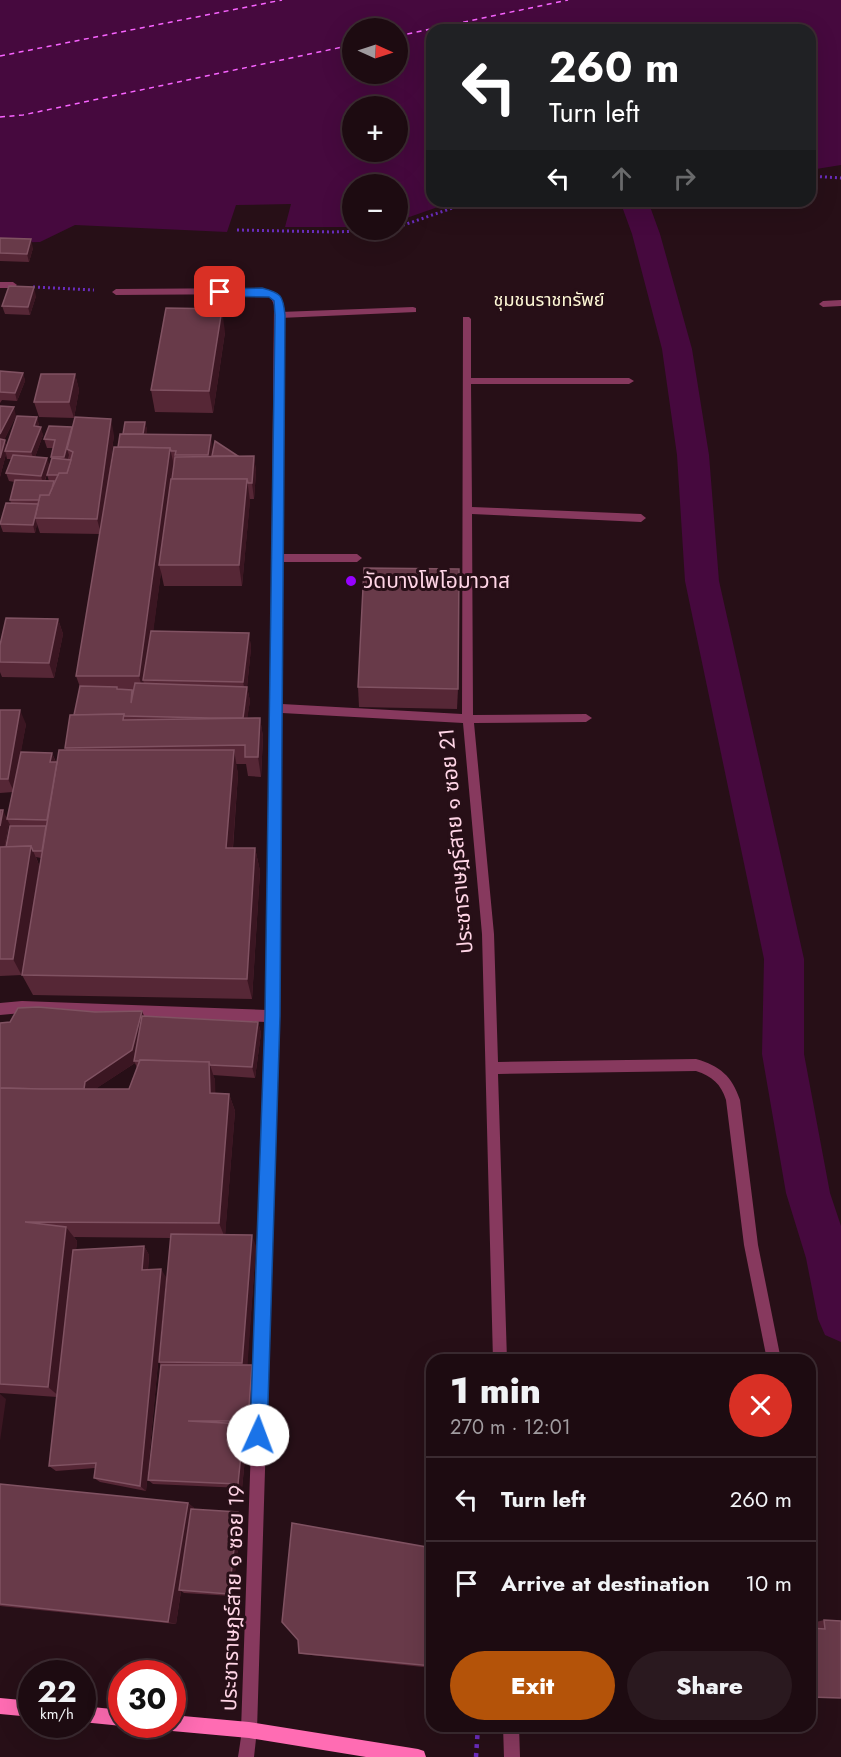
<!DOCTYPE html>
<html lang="en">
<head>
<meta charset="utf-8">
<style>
  :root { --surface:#1d0b11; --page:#2a191f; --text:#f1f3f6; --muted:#a09b9f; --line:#3b2b31; --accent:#b45309 }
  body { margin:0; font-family:Jost,"Noto Sans Thai",sans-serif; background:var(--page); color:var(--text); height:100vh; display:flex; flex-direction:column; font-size:22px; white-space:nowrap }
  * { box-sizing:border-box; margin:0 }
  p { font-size:20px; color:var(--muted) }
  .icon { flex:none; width:33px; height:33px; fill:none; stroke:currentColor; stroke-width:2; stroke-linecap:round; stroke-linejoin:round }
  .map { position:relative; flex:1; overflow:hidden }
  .drawer { position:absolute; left:426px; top:1354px; width:390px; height:378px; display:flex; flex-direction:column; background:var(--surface); border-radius:18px; box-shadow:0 6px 24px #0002,0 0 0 2px var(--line) }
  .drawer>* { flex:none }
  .guide { position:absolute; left:426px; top:24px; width:390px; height:183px; border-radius:18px; box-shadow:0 6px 24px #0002,0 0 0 2px var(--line); background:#202124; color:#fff; overflow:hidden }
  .needle { width:39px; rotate:93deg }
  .fabs { position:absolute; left:342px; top:18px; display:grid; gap:12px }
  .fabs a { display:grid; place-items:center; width:66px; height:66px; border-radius:50%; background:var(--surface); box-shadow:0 6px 24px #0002,0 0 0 2px var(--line); font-size:30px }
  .speed { position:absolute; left:18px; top:1660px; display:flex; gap:12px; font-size:30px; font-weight:700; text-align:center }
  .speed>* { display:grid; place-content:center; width:78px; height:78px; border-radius:50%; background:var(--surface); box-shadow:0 6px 24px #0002,0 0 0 2px var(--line); line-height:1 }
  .speed small { font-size:15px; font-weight:400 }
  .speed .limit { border:9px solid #d22; background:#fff; color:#111 }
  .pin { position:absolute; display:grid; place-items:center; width:51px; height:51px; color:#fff; margin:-26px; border-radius:12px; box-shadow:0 3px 9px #0006 }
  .me { position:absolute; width:66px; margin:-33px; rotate:2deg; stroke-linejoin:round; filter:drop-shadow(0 0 4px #0008) }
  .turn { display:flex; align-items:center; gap:21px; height:126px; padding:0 24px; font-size:27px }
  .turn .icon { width:78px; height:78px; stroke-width:2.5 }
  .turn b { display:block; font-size:42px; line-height:51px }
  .lanes { display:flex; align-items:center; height:57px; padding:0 24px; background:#0003; justify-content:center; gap:30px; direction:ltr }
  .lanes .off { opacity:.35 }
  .round { display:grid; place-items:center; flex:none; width:63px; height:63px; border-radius:32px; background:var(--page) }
  .headline { display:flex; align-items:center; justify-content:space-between; height:102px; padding:0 24px }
  h1 { font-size:36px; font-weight:800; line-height:45px }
  .cta { display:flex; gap:12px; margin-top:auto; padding:12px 24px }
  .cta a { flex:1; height:69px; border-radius:36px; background:var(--accent); color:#fff; font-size:24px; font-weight:800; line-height:69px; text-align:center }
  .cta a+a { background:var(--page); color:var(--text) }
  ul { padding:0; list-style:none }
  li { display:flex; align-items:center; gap:18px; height:84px; padding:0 24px; border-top:2px solid var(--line) }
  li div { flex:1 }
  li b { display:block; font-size:22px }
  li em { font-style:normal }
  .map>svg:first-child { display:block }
</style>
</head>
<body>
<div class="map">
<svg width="841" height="1757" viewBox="0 0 841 1757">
  <rect width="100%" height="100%" fill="#270f17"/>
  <path fill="#46093e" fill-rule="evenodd" d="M0,0h841v165l-31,5v-140h-378v171h23l-57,20v-37h-46v43h-67l6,-23 -55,1 -9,27 -152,-7 -35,17 -40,1zM352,28h46v46h-46zM352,106h46v46h-46z"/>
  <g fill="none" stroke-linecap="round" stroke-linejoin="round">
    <polygon fill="#46093e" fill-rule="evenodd" points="620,201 648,201 660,234 692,349 709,455 719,581 804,959 804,1054 830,1193 841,1226 841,1342 825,1335 818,1319 806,1258 786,1193 762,1054 764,959 685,581 677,455 662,349 632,234"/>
    <g stroke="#f863ff" stroke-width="1.5" stroke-dasharray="5 4.5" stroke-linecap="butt">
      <polyline points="398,36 568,0"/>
      <polyline points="0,56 282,0"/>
      <polyline points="0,117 23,115 352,45"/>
    </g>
    <g stroke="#6a2cbc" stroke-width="3" stroke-dasharray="2 3" stroke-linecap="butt">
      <polyline points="810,176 841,178"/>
      <polyline points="398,227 458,206 488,201"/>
      <polyline points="237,230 333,232 386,230"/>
      <polyline points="33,287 94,290"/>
    </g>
    <polyline stroke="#6a2cbc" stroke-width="4.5" stroke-dasharray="4 5" stroke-linecap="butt" points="476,1757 478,1726"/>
    <g fill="#87395e" fill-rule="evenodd">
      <polygon points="413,307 416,308 416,312 280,318 275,315 280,312"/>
      <polygon points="278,554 357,554 362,558 357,562 278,562 273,558"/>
    </g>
    <g fill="#87395e" fill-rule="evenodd">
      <polygon points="0,282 13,282 17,285 13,288 0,288"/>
      <path d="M262,288c15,5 21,11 23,27l-3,389 180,10 1,-397h6l2,2v59h158l5,3 -5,3h-158l1,123 169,7 5,4 -5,4 -169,-8 1,201 113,-1 6,4 -6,4 -112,1 20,211 4,128 198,-3c24,7 36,17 44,41l18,145 23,115h-14l-23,-115 -18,-145c-5,-16 -14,-24 -30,-29l-198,3 9,286h-14l-11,-426 -19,-211 -181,-10 -3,303 -22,714 -2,6 -6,2 -6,-2 -2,-6 25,-708 -244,-9 -22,2v-12l22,-2 245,9 7,-705 -3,-7 -9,-4 -146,1 -4,-3 4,-3z"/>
      <polygon points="841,300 841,306 823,307 819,304 823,301"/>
      <polygon points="503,1726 519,1726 520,1757 504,1757"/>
    </g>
    <polygon fill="#87395e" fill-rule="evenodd" points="249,1722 255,1724 257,1730 254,1757 238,1757 243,1724"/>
    <g fill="#ff6cb3" fill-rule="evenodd">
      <polygon points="0,1698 32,1701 32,1717 0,1714"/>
      <polygon points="82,1706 122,1710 122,1725 125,1725 122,1726 82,1722"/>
      <polygon points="172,1715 249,1722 418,1749 424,1751 426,1757 366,1757 249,1738 172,1731 166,1729 165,1725 172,1725"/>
    </g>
  </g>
  <g fill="#562736" fill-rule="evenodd">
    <polygon points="0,238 33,248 29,262 0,261"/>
    <polygon points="36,296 30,315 5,314 2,306"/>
    <polygon points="225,332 213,413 155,412 151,390"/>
    <polygon points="0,371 23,373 25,381 17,401 2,400 0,403"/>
    <polygon points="75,374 79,390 74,418 39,417 34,402"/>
    <path d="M0,406l16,10 -12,24 2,5 31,-28 2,9 4,9 -8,22 15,9 2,-6 -1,-3 2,-9h-6l-3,-9 28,-12v2l42,6 -7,54 11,-42 5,-13 22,-12 2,8 -1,4 92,22h16l2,16 -2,27h-4l-8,87h-78l-3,-14 -8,59 96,2 2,15 -4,39 3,14 -3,17h13l3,19 -2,40 -13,-1 -2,-12h-10l2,10 -5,74h22l5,23 -8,128 -219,-4 -11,-20 -22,1v-166l8,9 5,-27 -13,1v-83l26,14 -9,47 35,-18 4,9h1l9,-12 -1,-2 9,-33 6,-28 -4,-11 24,-142 -60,-1 -3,-9 -2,9 -32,-1 -3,-8 11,-21 -1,-3 5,-18 -6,-1 -3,-8 5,-14h-4l-1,-5 -6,23zM49,468l-2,7 2,6h-4zM9,823l1,3 -4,21h-1zM36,857l5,1 -17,103 15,-96z"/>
    <polygon points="58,619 63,634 54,678 2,677 0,672 0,645"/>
    <polygon points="358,687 458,689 457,709 359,707"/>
    <path d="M142,1011l2,5 114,6 3,11 -6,45 -42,-3 2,5v13l14,1 6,17 -10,124 31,11 -9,119h5l3,6 -4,55h-5l2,3 -6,59 -89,-4 -5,-4 13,-115 -2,-3 12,-124 -97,-1 3,4 -1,9 68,-4 5,9 -1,15 18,7 -20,214 -46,-9 -6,-4 1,-10 -39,3 -7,-5 8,-69 -57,-4v-370l10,-1 85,-10zM135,1063l2,5 -8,21h-34z"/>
    <polygon points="0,1484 188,1503 194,1508 194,1510 242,1516 232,1596 184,1593 181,1591 176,1624 0,1606"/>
    <polygon points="432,1548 432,1668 302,1654 299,1653"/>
    <polygon points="824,1620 841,1621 810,1698 817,1629 816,1622"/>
  </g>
  <g fill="#3b1622">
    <polygon points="31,239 33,248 29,262 27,254"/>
    <polygon points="34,287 36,296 30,315 28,307"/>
    <polygon points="222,309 225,332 213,413 209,391"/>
    <polygon points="23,373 25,381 17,401 15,393"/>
    <polygon points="75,374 79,390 74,418 69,402"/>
    <polygon points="14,407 16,416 2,444 0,439 0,434"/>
    <polygon points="37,417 39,426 36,434 34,426"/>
    <polygon points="111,419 114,435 101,534 97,519"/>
    <polygon points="145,422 147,430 144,448 142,440"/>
    <polygon points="41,427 43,435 34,460 31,452"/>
    <polygon points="72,427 74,435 67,449 69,455 66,465 64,457"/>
    <polygon points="211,435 213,451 210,471 208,455"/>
    <polygon points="5,440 7,448 5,451 6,454 0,477 0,458"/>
    <polygon points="170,448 175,470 159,565 161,572 147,680 143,680 145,688 144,696 139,676"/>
    <polygon points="254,456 256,472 254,499 252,483"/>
    <polygon points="47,458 50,466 43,484 41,476"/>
    <polygon points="247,479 250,501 242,586 239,565"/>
    <polygon points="38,504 35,518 37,524 35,533 33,525"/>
    <polygon points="58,619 63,634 54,678 49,663"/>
    <polygon points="249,633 251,648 246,696 243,682"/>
    <polygon points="247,687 250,701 245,733 243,719"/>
    <polygon points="20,710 26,724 14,792 8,779"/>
    <polygon points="260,718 263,737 261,777 258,757"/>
    <polygon points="234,750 238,774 231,871 226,848"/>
    <polygon points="52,753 57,766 50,762"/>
    <polygon points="3,810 9,823 2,859 0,855 0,826"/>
    <polygon points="31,846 39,865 22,976 13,959"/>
    <polygon points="255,848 260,871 252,999 247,979"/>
    <polygon points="142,1011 146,1022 134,1061 135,1063 91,1092 84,1090 85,1082"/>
    <polygon points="258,1022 261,1033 255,1078 252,1067"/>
    <polygon points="209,1062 215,1080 216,1110 210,1093"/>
    <polygon points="229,1094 235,1111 225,1238 219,1223"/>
    <polygon points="66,1227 77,1241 60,1397 48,1387"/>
    <polygon points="252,1235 256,1246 247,1372 242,1363"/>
    <polygon points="144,1246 149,1255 147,1277 142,1270"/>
    <polygon points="161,1269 166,1277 146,1491 140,1486"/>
    <polygon points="252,1365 255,1371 251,1426 248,1421"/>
    <polygon points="0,1394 6,1399 0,1441"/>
    <polygon points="244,1424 248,1429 242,1488 238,1484"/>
    <polygon points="188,1503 194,1508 181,1591 179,1590 181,1591 176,1624 168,1622"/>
    <polygon points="238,1512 242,1516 232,1596 229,1594"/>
  </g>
  <g fill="#683a49" stroke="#805262" stroke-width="1.5">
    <polygon points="0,238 31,239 27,254 0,253"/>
    <polygon points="9,286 34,287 28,307 2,306"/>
    <polygon points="166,308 222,309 209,391 151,390"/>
    <polygon points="0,371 23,373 15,393 0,392"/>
    <polygon points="41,374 75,374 69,402 34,402"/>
    <polygon points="0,406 14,407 0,434"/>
    <polygon points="17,416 37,417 34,426 41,427 31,452 5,451"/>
    <polygon points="75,417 111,419 97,519 35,518 40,495 49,495 59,473 67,473 73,452 67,449"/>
    <polygon points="125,422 145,422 143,434 123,434"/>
    <polygon points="49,426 72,427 64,457 51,457 55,440 44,439"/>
    <polygon points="120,434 211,435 208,455 175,455 176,451 171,451 170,448 118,447"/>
    <polygon points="0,439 5,440 0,458"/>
    <polygon points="215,441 238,456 212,456"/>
    <polygon points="114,447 170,448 139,676 76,676"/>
    <polygon points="13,455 47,458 41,476 6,473"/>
    <polygon points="254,456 252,483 248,483 247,479 172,479 175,457"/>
    <polygon points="52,458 71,460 67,473 59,473 58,475 47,475"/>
    <polygon points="171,479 247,479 239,565 159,565"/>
    <polygon points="15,480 54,481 52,488 49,495 40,495 39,500 10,500"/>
    <polygon points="6,503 38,504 33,525 0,524"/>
    <polygon points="364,568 459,569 458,689 358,687"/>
    <polygon points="6,618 58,619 49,663 0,662 0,645"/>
    <polygon points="151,631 249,633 243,682 143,680"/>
    <polygon points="135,683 247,687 243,718 211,718 124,716 124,714 74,715 80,686 117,687 117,689 132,690 131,703"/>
    <polygon points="0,710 20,710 8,779 0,779"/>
    <polygon points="124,714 123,720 260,718 258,757 245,757 245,745 65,748 70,715"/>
    <polygon points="59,750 234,750 226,848 255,848 247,979 22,975"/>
    <polygon points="21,752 52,753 50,762 57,762 47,820 7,819"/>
    <polygon points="0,810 3,810 0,826"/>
    <polygon points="10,826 46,826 42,851 33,851 31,846 6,847"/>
    <polygon points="31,846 13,959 0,959 0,847"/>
    <polygon points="38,1007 95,1012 142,1011 132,1050 85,1082 84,1089 42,1089 0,1088 0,1023 10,1022 18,1008"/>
    <polygon points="142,1016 258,1022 252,1067 210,1065 209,1062 140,1060 140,1061 134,1061"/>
    <polygon points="140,1060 209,1062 210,1093 229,1094 219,1223 25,1222 66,1227 48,1387 0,1384 0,1088 42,1089 129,1089"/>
    <polygon points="171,1234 252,1235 242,1363 159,1362"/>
    <polygon points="144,1246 142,1270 161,1269 140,1486 94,1478 96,1463 49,1466 73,1250"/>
    <polygon points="161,1365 252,1365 248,1421 188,1421 244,1424 238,1484 148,1480"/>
    <polygon points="0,1484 188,1503 168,1622 0,1604"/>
    <polygon points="191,1509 238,1512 229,1594 179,1590"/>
    <polygon points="292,1523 432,1548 432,1666 299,1653 298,1640 282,1622"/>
    <polygon points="824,1620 841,1621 841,1698 810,1697 810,1628 825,1629"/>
  </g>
  <path fill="#1a73e8" stroke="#114b97" stroke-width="1.5" d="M262,288c19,5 21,7 23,27l-5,701 -13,419 -3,6 -6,3 -6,-3 -2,-6 15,-419 10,-701 -1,-14 -5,-4 -49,-1 -5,-4 5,-3z"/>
  <circle fill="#9701ff" stroke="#270f17" stroke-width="2" cx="351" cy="581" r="6"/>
  <g text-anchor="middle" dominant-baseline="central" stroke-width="6" stroke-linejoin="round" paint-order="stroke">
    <g font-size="18" fill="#fff9d7" stroke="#270f17">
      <text x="549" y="300">ชุมชนราชทรัพย์</text>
    </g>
    <g font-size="21" fill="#ffd5e6" stroke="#270f17" text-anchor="start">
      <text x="363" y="581">วัดบางโพโอมาวาส</text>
    </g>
    <g font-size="21" fill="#ffd5e6" stroke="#270f17">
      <text transform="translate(456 841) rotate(-95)">ประชาราษฎร์สาย ๑ ซอย 21</text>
      <text transform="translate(233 1598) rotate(-88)">ประชาราษฎร์สาย ๑ ซอย 19</text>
    </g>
  </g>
</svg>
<div class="fabs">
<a><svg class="needle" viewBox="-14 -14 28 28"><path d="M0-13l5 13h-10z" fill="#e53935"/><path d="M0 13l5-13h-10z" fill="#a09b9f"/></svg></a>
<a>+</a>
<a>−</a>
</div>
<div class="speed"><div>22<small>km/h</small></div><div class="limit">30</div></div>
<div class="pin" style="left:220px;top:292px;background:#d93025"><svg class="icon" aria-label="arrive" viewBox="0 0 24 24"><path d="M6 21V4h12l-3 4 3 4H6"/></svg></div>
<svg class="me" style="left:258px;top:1435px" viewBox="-20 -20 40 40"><circle r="19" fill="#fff"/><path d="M0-13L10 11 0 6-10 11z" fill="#1a73e8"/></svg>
<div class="guide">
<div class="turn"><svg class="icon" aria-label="left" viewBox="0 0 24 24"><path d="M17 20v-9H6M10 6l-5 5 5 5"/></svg><div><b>260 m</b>Turn left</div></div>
<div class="lanes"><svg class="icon" aria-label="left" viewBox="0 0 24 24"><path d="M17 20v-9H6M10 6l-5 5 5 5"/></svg><svg class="icon off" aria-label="ahead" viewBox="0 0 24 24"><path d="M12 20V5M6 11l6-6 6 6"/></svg><svg class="icon off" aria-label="right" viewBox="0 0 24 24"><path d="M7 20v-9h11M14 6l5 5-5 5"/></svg></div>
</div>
<section class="drawer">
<div class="headline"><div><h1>1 min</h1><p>270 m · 12:01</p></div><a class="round" style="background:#d93025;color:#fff"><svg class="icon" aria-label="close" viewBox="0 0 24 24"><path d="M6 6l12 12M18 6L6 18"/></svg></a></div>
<ul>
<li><svg class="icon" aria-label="left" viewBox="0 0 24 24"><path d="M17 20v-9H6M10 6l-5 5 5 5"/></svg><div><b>Turn left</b></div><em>260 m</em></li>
<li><svg class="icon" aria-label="arrive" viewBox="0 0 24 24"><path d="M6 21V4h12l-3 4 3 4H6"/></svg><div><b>Arrive at destination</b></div><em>10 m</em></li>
</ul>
<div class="cta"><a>Exit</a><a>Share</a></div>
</section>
</div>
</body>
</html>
